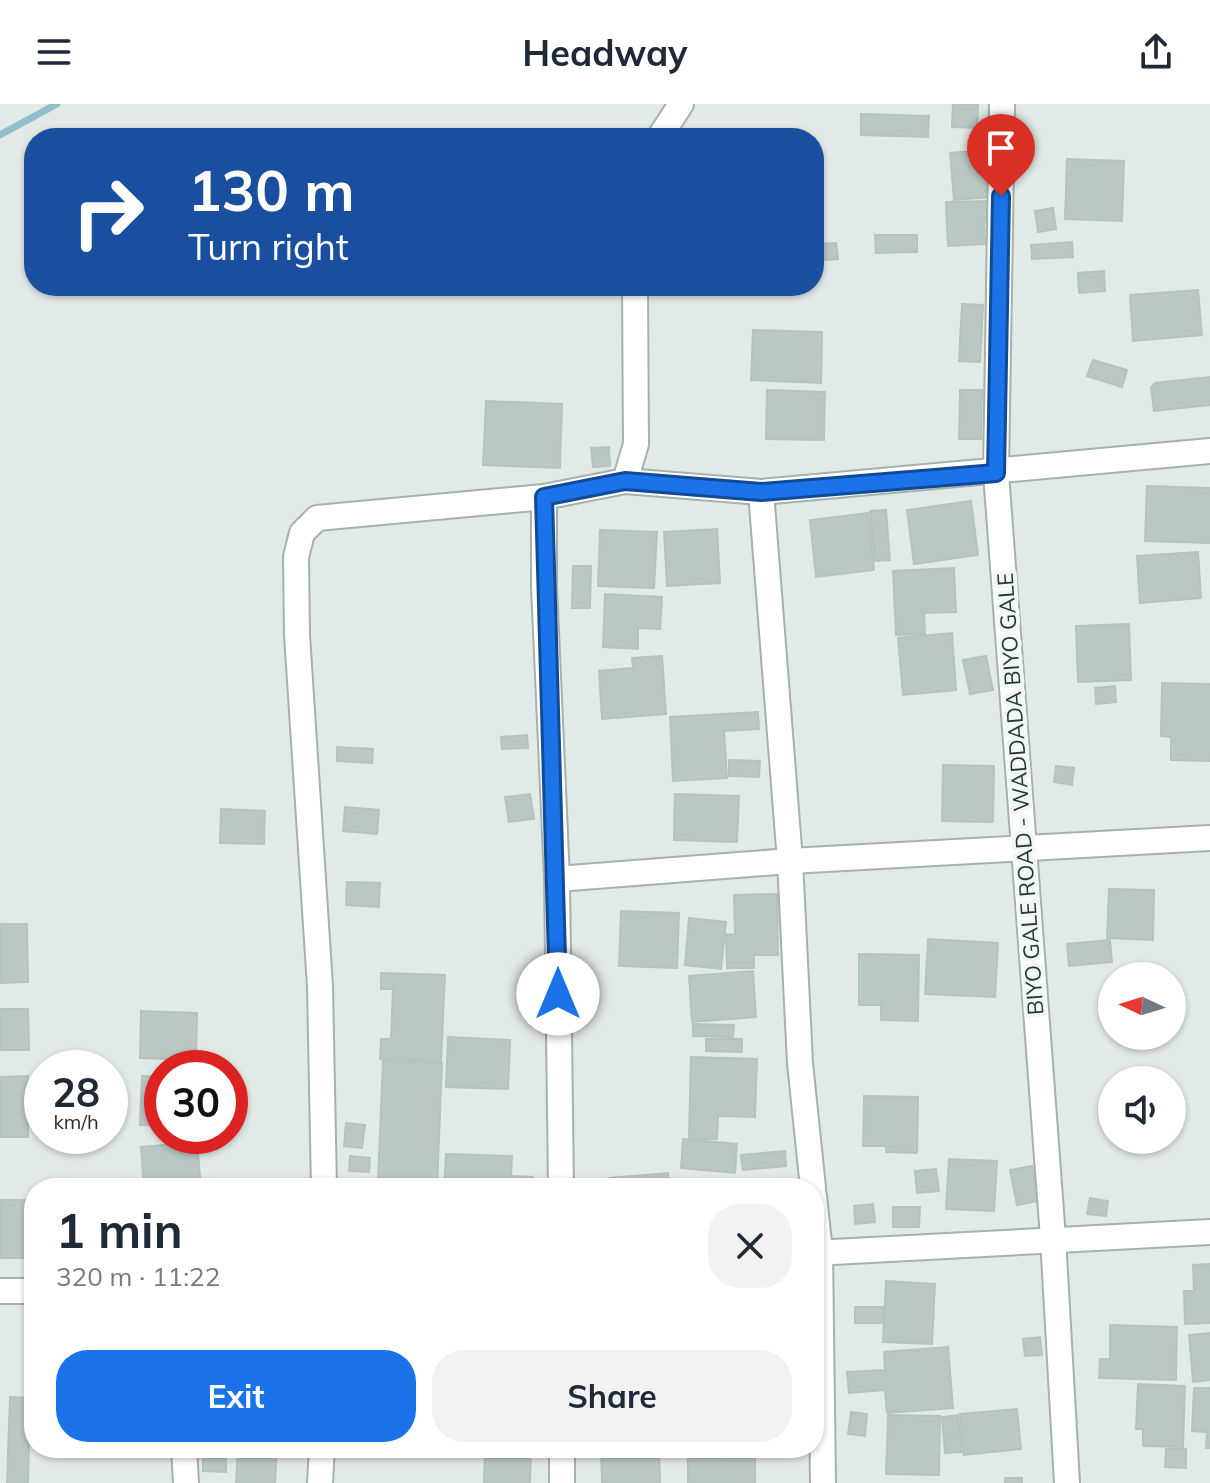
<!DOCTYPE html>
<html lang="en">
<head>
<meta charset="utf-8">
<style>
  :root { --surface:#fff; --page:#f2f2f3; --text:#1f2937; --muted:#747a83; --accent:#1a73e8 }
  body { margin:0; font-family:Mulish,sans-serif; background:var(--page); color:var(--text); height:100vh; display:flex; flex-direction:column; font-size:30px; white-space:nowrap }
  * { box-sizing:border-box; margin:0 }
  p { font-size:26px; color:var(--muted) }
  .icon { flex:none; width:44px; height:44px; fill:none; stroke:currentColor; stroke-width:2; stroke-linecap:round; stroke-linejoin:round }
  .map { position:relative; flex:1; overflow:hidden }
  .details { position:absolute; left:24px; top:1074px; width:800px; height:280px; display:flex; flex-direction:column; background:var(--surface); border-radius:32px; box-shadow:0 2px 6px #0004 }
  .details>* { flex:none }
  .banner { position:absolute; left:24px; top:24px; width:800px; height:168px; border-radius:32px; box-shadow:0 2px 6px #0004; background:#1a4fa0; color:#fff; overflow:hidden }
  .needle { width:52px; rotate:274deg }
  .buttons { position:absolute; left:1098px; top:858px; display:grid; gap:16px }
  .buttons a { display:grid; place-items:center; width:88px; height:88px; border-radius:50%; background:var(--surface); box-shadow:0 2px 6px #0004; font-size:40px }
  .speed { position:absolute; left:24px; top:946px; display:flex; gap:16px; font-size:40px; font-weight:700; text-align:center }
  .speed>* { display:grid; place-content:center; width:104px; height:104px; border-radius:50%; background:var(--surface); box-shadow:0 2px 6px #0004; line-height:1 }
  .speed small { font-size:20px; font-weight:400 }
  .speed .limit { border:12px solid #d22; background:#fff; color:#111 }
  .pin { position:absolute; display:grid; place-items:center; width:68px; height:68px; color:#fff; margin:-82px -34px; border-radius:50% 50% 50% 0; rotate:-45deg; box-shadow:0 0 8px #0007 }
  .pin .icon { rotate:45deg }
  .me { position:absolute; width:88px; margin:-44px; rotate:0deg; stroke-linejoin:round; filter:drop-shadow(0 0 6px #0008) }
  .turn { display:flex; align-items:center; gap:28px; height:168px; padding:0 32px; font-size:36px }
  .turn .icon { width:104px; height:104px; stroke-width:2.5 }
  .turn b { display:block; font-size:56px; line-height:68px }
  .round { display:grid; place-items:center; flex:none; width:84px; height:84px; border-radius:32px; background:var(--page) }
  .head { display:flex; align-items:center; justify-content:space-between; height:136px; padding:0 32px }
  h1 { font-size:48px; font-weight:700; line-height:60px }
  .action { display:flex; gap:16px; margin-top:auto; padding:16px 32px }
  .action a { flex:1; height:92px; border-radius:32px; background:var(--accent); color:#fff; font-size:32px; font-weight:700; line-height:92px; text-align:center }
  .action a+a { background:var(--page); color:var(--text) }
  header { display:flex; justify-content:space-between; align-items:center; height:104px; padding:0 32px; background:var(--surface); font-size:36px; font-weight:700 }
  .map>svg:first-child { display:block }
</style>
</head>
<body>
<header><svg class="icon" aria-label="menu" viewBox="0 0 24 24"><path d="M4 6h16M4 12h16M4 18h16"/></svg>Headway<svg class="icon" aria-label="share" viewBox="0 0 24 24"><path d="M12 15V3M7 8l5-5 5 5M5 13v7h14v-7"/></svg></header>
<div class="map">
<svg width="1210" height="1379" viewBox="0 0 1210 1379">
  <rect width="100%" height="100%" fill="#e2eae7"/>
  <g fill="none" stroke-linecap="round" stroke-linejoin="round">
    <polyline stroke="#90bec8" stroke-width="7" points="0,31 57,0"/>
  </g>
  <g fill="#bac7c3" stroke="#b5c3be" stroke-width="2">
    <polygon points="953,0 978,0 977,24 952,23"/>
    <polygon points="861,10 929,12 928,33 861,31"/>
    <polygon points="987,46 991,93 954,96 950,49"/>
    <polygon points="1067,55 1124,57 1122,117 1065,115"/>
    <polygon points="992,97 993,118 984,118 985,140 948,142 946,98"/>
    <polygon points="1053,104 1056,125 1038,128 1035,107"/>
    <polygon points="875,131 917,131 917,148 876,149"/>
    <polygon points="1072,138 1073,153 1032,155 1031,141"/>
    <polygon points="836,139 838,155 814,157 814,140"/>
    <polygon points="1104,167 1105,187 1079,189 1078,169"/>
    <polygon points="1198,186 1202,231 1133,237 1130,191"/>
    <polygon points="962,200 983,201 980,258 959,257"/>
    <polygon points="753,226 822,228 821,279 751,276"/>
    <polygon points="1093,256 1127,266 1122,283 1087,272"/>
    <polygon points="1210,273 1210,301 1154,307 1151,283 1155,279"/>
    <polygon points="767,286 825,288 824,336 766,335"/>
    <polygon points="960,286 982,286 981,335 959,335"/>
    <polygon points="486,297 562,300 560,364 483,361"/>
    <polygon points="609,343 610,362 593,363 591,344"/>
    <polygon points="1147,382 1210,384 1210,439 1145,437"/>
    <polygon points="971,397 978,451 914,460 907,406"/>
    <polygon points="886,406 890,456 875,457 870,407"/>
    <polygon points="868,409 874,466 816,473 810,416"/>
    <polygon points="717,425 720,479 667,482 664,428"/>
    <polygon points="600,426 657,428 654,484 598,482"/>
    <polygon points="1198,448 1201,494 1140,499 1137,452"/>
    <polygon points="573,462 591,462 590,504 572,504"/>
    <polygon points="954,464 956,508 924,509 925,530 896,531 893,467"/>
    <polygon points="605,490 662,493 660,525 638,524 638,545 603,543"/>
    <polygon points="1129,520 1131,576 1078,578 1076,522"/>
    <polygon points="952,529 956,586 903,591 898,534"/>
    <polygon points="662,552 666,610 602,615 599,567 633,564 632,554"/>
    <polygon points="986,552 993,586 970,590 963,556"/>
    <polygon points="1162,579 1210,580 1210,657 1171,656 1171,633 1161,632"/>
    <polygon points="1115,582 1116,598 1096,600 1095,584"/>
    <polygon points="758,608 759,625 724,627 727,674 673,677 670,613"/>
    <polygon points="527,631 528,644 502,645 501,633"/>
    <polygon points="337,643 373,645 372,659 337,657"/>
    <polygon points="729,656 760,657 759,673 729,672"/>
    <polygon points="943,661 994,662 993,718 942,717"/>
    <polygon points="1056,662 1074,664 1072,681 1054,678"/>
    <polygon points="530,690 534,715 509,718 505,693"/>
    <polygon points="675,690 739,692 737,738 674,736"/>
    <polygon points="345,703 379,706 377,730 343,727"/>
    <polygon points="221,705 265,707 264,740 220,739"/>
    <polygon points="347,778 380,779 379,803 346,801"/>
    <polygon points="1109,785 1154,786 1153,836 1107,834"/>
    <polygon points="777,790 778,851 754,851 754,864 727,864 726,830 735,831 734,791"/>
    <polygon points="621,807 679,809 677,864 619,862"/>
    <polygon points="689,814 726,818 721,865 685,861"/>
    <polygon points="0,820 27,820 28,878 0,879"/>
    <polygon points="928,835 998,839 995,893 925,890"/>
    <polygon points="1110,836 1112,858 1069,862 1067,840"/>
    <polygon points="859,850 919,851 918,917 881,916 881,901 859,901"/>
    <polygon points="753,867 756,913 692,918 689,872"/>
    <polygon points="381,869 445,871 441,957 380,955 381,935 391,935 393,885 381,885"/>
    <polygon points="0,905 28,905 29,946 0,946"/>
    <polygon points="141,907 197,909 196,956 140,954"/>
    <polygon points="693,920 734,921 733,933 693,932"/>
    <polygon points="448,933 510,936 508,985 446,983"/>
    <polygon points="706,935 742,935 742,948 706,947"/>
    <polygon points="691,953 757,955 755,1013 718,1012 717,1035 689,1035"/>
    <polygon points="383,957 442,959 437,1084 347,1084 347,1075 378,1077"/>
    <polygon points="28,972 28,1033 0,1033 0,973"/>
    <polygon points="142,972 162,973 162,1021 140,1021"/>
    <polygon points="864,992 918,993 917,1049 886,1048 886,1042 863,1042"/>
    <polygon points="346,1019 365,1021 362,1044 344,1042"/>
    <polygon points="683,1035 737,1040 735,1069 681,1064"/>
    <polygon points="197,1038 201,1084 144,1084 141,1043"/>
    <polygon points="785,1047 786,1062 743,1066 741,1051"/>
    <polygon points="446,1050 512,1052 511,1072 533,1073 533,1084 444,1084"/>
    <polygon points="350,1052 370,1054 369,1068 349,1067"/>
    <polygon points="949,1055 997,1057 994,1107 946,1105"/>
    <polygon points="1032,1062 1038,1097 1017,1101 1010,1066"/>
    <polygon points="936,1065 939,1087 917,1089 915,1067"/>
    <polygon points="668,1069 669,1084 610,1084 610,1074"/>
    <polygon points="1090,1094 1108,1097 1106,1112 1087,1110"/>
    <polygon points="0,1096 34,1096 34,1113 26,1113 26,1154 0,1154"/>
    <polygon points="873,1100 875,1118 855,1120 854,1102"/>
    <polygon points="893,1103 920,1103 919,1123 893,1123"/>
    <polygon points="1210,1160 1210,1219 1185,1220 1184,1187 1194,1187 1193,1161"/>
    <polygon points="886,1177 935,1180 932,1240 883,1238"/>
    <rect x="855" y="1203" width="28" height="16"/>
    <polygon points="1110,1221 1177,1223 1176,1276 1099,1274 1100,1255 1110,1255"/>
    <polygon points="1210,1229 1210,1276 1193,1278 1189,1231"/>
    <polygon points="1040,1233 1042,1251 1025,1252 1023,1235"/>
    <polygon points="948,1243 953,1304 887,1309 885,1286 849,1289 847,1268 885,1266 884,1248"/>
    <polygon points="1138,1280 1185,1282 1183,1343 1143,1342 1143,1325 1136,1325"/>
    <polygon points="1194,1284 1210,1284 1210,1344 1206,1344 1207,1328 1192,1327"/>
    <polygon points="10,1293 30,1294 28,1379 7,1379"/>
    <polygon points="1017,1305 1021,1345 964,1351 960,1310"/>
    <polygon points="851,1308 867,1310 865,1332 848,1330"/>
    <polygon points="888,1311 940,1312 939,1371 886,1370"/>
    <polygon points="958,1311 962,1348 945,1349 942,1313"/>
    <polygon points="203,1344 226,1344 226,1368 203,1367"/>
    <polygon points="238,1344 277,1344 275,1379 236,1379"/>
    <polygon points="485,1344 531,1344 530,1379 484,1379"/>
    <polygon points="601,1344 659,1344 660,1379 602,1379"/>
    <polygon points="710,1344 756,1344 756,1348 710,1347"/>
    <polygon points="1166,1345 1186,1345 1186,1364 1165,1363"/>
    <polygon points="688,1352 755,1354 755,1379 688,1379"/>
    <rect x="1005" y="1374" width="17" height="5"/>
  </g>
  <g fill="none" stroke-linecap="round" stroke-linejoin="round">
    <g stroke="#a5b1ae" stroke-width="28">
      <g id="street">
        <polyline points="1002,0 996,369 1053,1134 1067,1379"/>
        <polyline points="659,34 681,0"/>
        <polyline points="625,377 761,388 1210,347"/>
        <polyline points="761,388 790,757 800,959 813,1084"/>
        <polyline points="544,393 544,482 557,775 561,1084"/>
        <polyline points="557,775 790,757 1210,734"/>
        <polyline points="324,1084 320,882 297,531 296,453 302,429 317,414 544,393 625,377 636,340 635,182"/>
        <polyline points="814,1092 820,1148 823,1379"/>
        <polyline points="814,1149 1210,1128"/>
        <polyline points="0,1187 34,1187"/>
        <polyline points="184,1344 186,1379"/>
        <polyline points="562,1344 562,1379"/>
        <polyline points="320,1379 322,1344"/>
      </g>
    </g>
    <use href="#street" stroke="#fff" stroke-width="24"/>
  </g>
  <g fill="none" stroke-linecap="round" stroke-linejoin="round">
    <g stroke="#114b97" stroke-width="20">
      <polyline id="route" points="558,890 544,393 625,377 761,388 996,369 1001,92"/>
    </g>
    <use href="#route" stroke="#1a73e8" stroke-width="14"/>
  </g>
  <g text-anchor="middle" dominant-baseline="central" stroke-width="8" stroke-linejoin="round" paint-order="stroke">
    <g font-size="22" fill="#243934" stroke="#f2f7f5">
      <text transform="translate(1020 690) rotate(-94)">BIYO GALE ROAD - WADDADA BIYO GALE</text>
    </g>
  </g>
</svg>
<div class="buttons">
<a><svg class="needle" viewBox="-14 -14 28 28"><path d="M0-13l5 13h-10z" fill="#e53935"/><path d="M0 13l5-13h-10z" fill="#747a83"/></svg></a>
<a><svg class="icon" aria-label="sound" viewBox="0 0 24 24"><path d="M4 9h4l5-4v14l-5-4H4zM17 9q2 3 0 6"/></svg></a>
</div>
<div class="speed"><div>28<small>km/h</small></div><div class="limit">30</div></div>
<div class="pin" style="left:1001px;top:92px;background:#d93025"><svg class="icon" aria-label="arrive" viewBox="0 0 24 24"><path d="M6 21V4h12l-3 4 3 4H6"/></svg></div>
<svg class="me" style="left:558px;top:890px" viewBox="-20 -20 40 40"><circle r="19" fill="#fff"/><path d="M0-13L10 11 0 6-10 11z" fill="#1a73e8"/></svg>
<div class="banner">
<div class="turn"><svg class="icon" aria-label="right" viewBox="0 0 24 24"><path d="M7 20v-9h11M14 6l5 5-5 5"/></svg><div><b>130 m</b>Turn right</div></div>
</div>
<section class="details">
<div class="head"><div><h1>1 min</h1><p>320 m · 11:22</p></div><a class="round"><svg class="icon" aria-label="close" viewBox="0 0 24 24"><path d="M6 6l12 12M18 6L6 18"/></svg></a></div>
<div class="action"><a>Exit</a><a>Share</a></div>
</section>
</div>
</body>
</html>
